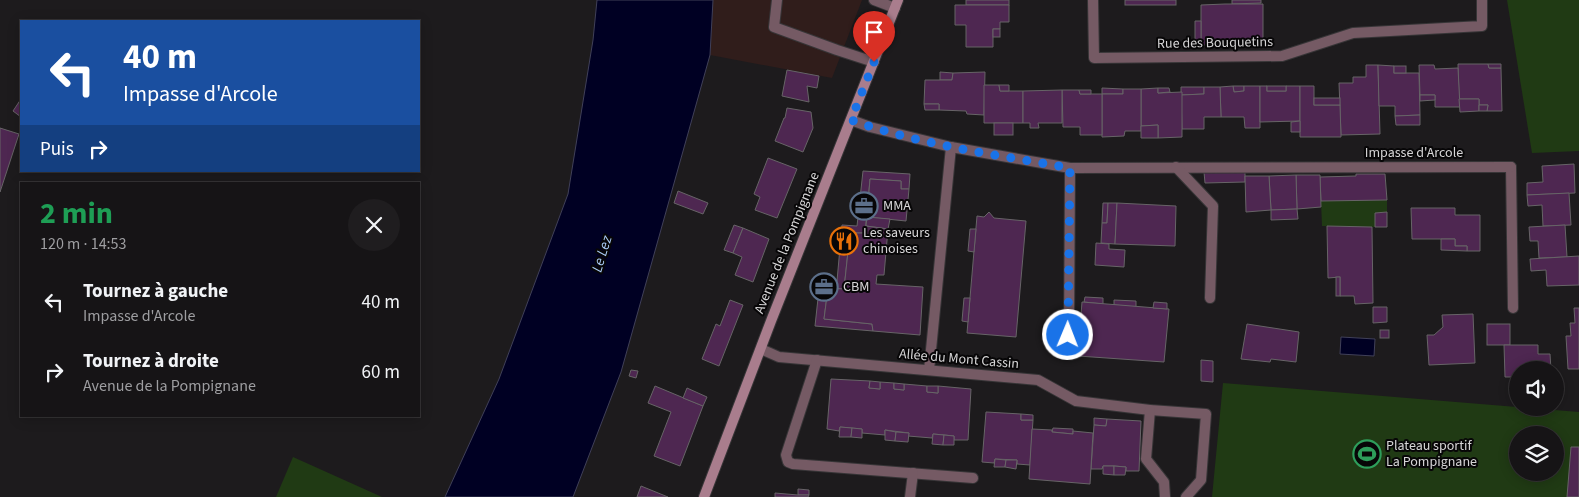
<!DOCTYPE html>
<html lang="fr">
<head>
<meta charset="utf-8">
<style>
  :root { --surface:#161416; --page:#1f1d1f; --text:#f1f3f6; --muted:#9e9ea1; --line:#353335 }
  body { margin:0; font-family:"Source Sans 3",sans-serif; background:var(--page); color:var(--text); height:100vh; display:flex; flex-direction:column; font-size:19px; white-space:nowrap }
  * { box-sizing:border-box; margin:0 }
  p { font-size:16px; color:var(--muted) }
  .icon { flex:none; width:28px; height:28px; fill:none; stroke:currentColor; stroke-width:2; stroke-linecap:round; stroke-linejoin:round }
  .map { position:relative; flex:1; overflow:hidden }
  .panel { position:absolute; left:20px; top:182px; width:400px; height:235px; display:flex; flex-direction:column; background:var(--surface); border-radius:0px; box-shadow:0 2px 12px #0003,0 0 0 1px var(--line) }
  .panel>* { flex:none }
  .banner { position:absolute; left:20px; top:20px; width:400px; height:152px; border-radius:0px; box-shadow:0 2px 12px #0003,0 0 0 1px var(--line); background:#1a4fa0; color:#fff; overflow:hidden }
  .tools { position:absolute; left:1509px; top:361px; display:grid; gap:10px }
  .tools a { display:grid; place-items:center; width:55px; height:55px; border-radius:50%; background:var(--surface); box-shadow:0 2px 12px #0003,0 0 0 1px var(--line); font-size:25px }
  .pin { position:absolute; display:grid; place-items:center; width:42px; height:42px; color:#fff; margin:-51px -21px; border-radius:50% 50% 50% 0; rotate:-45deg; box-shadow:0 0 5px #0007 }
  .pin .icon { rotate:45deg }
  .me { position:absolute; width:55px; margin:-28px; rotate:1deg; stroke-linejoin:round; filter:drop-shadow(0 0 4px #0008) }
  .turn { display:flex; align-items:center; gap:18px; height:105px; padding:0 20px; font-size:22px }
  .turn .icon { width:65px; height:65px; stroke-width:2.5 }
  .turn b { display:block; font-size:35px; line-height:42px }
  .then { display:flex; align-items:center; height:48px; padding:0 20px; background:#0003; gap:10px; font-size:19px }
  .round { display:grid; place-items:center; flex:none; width:52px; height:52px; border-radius:26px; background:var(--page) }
  .summary { display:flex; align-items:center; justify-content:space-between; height:85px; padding:0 20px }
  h1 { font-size:30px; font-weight:700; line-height:38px; color:#1e9e55 }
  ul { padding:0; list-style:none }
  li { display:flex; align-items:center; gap:15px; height:70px; padding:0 20px }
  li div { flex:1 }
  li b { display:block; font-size:19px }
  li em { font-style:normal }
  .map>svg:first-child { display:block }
</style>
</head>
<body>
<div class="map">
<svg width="1579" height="497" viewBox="0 0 1579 497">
  <rect width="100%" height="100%" fill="#1d1b1d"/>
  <polygon fill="#301d1b" points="713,0 862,0 832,78 710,55"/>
  <g fill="#203a14" fill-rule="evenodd">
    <polygon points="1507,0 1579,0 1579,151 1532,153"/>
    <polygon points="1387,200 1387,212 1375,213 1375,227 1322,226 1321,201"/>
    <path d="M1223,383l356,29v85h-367zM1518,435h37v37h-37z"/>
    <polygon points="293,457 382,497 276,497"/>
  </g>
  <g fill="#000023" stroke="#404059">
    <polygon points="597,0 713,0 710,55 621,372 573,497 445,497 499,379 568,194 593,40"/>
    <polygon points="1341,337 1375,339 1374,356 1340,354"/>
  </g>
  <g fill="#4e2751" stroke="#676467">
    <rect x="966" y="0" width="43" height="5"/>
    <rect x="1125" y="0" width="51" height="5"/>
    <polygon points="1232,0 1261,0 1261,3 1232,4"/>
    <polygon points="1225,4 1263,4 1263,44 1201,45 1201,5"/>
    <polygon points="955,5 1009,5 1009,22 1000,22 1000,29 993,29 993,47 966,47 966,25 955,25"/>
    <polygon points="1195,21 1201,21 1201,45 1195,46"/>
    <rect x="993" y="29" width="7" height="8"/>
    <polygon points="1458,64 1488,64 1489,68 1501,68 1502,111 1487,111 1488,105 1479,105 1479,99 1459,99"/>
    <polygon points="1488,64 1501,64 1501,68 1489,68"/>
    <polygon points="1366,65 1378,65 1380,134 1341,135 1339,83 1353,83 1353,77 1366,77"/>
    <polygon points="1378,65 1394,66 1394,73 1419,73 1420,115 1395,116 1395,106 1379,106"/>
    <polygon points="1419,65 1434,65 1435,69 1458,68 1460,107 1435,107 1435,95 1420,95"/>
    <rect x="1394" y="66" width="12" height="7"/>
    <polygon points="787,70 819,76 817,88 807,86 809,102 782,96"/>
    <polygon points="940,72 953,73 952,80 940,80"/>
    <polygon points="985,72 984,115 967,114 966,111 939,110 939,104 924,104 925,80 952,80 953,73"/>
    <polygon points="984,85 999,85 1000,91 1023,91 1023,123 984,123"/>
    <polygon points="999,85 1009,85 1009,91 1000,91"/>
    <polygon points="1233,86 1244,86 1244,91 1234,92"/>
    <polygon points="1233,86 1234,92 1244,91 1244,86 1260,86 1260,128 1245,128 1244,117 1221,117 1220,87"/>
    <polygon points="1260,86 1267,86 1267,91 1286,91 1286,86 1300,86 1300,121 1260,122"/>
    <rect x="1267" y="86" width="19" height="5"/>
    <polygon points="1300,86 1314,86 1314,105 1340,105 1341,137 1300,137"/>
    <polygon points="1181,87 1204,87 1204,94 1181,95"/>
    <polygon points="1204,87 1220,87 1221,117 1204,117 1204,129 1182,129 1181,95 1204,94"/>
    <polygon points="1102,88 1123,89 1123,94 1102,94"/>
    <polygon points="1158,88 1158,93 1182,92 1182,137 1158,138 1158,125 1141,126 1141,89"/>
    <polygon points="1158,88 1169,88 1170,92 1158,93"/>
    <polygon points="1123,89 1141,89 1141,131 1125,131 1124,136 1102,137 1102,94 1123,94"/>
    <polygon points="1062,90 1079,90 1080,94 1102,94 1102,135 1080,135 1080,127 1063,127"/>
    <polygon points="1062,90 1062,123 1038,123 1039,128 1030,128 1030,123 1023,123 1023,91"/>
    <polygon points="1079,90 1091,90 1091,94 1080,94"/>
    <polygon points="1420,95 1435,95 1435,100 1420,101"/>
    <rect x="1314" y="98" width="26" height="7"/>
    <polygon points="21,99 21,117 13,111"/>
    <polygon points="1459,99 1479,99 1479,111 1460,112"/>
    <polygon points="924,104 939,104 939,110 925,110"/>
    <polygon points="1479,105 1488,105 1487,111 1479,111"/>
    <polygon points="787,108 811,112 813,128 803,152 775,141 784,118 785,118"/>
    <polygon points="1420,115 1420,125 1396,125 1395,116"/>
    <polygon points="1300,121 1300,132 1291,132 1291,122"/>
    <rect x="994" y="123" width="19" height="12"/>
    <polygon points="1158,125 1158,138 1141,138 1141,126"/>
    <polygon points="0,128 19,134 0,192"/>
    <polygon points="768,158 797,169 777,218 755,210 760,197 754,194"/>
    <polygon points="1574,164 1575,193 1527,195 1527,183 1543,182 1542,166"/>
    <polygon points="863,171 910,174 909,189 901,189 901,181 870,179 865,233 850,233 844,289 828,288 824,319 872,324 873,331 815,326 820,280 837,281 842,225 857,226"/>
    <polygon points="1245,171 1245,182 1205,183 1204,172"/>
    <polygon points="1356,174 1385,174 1387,200 1321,201 1320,177 1356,176"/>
    <polygon points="1296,175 1320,175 1321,207 1297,209"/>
    <polygon points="1296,175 1297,209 1271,210 1269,176"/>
    <polygon points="1245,176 1269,176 1271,210 1246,212"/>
    <polygon points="870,179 901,181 901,189 909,189 906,221 867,217"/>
    <polygon points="678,191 708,203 703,214 674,203"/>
    <polygon points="1569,193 1571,225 1543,226 1542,205 1528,206 1527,195"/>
    <polygon points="1103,203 1108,203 1107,223 1102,223"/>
    <polygon points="1108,203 1117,203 1115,244 1101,243 1102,223 1107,223"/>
    <polygon points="1117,203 1176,206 1175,246 1115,244"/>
    <polygon points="1411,208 1455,208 1455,215 1480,215 1480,251 1467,251 1467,246 1455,246 1455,239 1412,239"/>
    <polygon points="1297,209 1298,219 1271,220 1271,210"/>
    <polygon points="989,212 994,218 1026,221 1016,337 967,333 977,216 984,217"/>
    <polygon points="1387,212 1387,227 1375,227 1375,213"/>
    <polygon points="867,217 890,219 888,229 866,226"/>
    <polygon points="734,225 743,228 733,253 724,250"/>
    <polygon points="1565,225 1567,257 1539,258 1538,241 1530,241 1529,227"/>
    <polygon points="866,226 888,229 884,275 877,275 876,284 923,287 920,335 873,331 872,324 824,319 828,288 844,289 850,233 865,233"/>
    <polygon points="1327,226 1372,227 1373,303 1355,304 1354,296 1340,296 1340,277 1328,278"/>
    <polygon points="743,228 769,239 753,282 735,275 742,257 733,253"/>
    <polygon points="970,229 976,229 974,252 968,251"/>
    <polygon points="1441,239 1455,239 1455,246 1467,246 1467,251 1441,250"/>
    <polygon points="1096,243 1109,244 1109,249 1125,250 1124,267 1095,265"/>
    <polygon points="1579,256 1579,285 1547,286 1546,270 1531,271 1530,259"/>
    <rect x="1336" y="277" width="4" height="19"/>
    <polygon points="1085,297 1103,298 1103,304 1084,302"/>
    <polygon points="964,298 970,298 968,322 962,321"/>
    <polygon points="730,300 743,305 719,366 702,359 716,324 720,326"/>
    <polygon points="1114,300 1136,301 1136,307 1114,305"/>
    <polygon points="1082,302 1169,309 1164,362 1078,356"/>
    <polygon points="1154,302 1167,303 1167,309 1153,308"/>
    <polygon points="1373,307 1387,307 1387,322 1373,323"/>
    <polygon points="1574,308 1579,308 1579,369 1568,369 1566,336 1571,336 1570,323 1575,323"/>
    <polygon points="1473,314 1475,363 1429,365 1427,335 1434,335 1443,327 1442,315"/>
    <polygon points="1247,324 1299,332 1296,362 1271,359 1270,362 1241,359"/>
    <rect x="1487" y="324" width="23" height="21"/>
    <rect x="1380" y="330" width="9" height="8"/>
    <polygon points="1504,345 1538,345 1538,354 1550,354 1551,370 1518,370 1518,377 1505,377"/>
    <polygon points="1201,360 1213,361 1213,382 1201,381"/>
    <polygon points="631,370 638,371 636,378 629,376"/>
    <polygon points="831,379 870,381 869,388 880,389 880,382 894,383 894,389 904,390 904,384 927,386 927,392 938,393 938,386 971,389 968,440 954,440 954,436 944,435 933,434 932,438 908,436 909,433 885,430 885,435 862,433 862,429 840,427 839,431 827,429"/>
    <polygon points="870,381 880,382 880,389 869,388"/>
    <polygon points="894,383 904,384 904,390 894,389"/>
    <polygon points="655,386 703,406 680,466 654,456 671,412 648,403"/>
    <polygon points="927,386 938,386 938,393 927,392"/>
    <polygon points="687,388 707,397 703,406 683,398"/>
    <polygon points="986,412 1021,414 1021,420 1033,420 1030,465 1017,464 1017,460 995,459 994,463 982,462"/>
    <polygon points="1021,414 1033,415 1033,420 1021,420"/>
    <polygon points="1094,418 1107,419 1106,426 1094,425"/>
    <polygon points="1107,419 1141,421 1139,471 1126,471 1126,467 1114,466 1103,466 1102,469 1091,469 1094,425 1106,426"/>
    <polygon points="840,427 852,428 851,437 839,437"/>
    <polygon points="852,428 862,429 862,438 851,437"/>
    <polygon points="1053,428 1073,429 1073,434 1052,432"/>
    <polygon points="1032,429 1052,430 1052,432 1073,434 1073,431 1093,433 1090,484 1029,479"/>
    <polygon points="885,430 896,432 895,441 885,440"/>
    <polygon points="896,432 909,433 908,442 895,441"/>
    <polygon points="933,434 944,435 943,445 932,444"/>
    <polygon points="944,435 954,436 954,445 943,445"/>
    <polygon points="1571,447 1579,447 1579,497 1567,497"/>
    <polygon points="995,459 1006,460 1005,467 994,467"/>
    <polygon points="1006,460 1017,460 1016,469 1005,467"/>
    <polygon points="1103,466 1114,466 1114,475 1103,474"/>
    <polygon points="1114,466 1126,467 1125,475 1114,475"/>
    <polygon points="641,486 668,497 637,497"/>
    <polygon points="798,489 809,490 809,495 798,495"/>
    <polygon points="775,493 798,495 809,495 808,497 775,497"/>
  </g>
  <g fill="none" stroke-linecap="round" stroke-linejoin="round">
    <g stroke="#373537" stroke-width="12">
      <g id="service">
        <polyline points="777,0 774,27 837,50 874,62"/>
        <polyline points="874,0 895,8"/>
        <polyline points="1511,167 1513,308"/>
      </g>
    </g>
    <g stroke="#373537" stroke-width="12">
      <g id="minor">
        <polyline points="1093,0 1094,58 1282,56 1353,33 1482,26 1482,0"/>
        <polyline points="851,120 870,127 951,147 1070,168 1511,167"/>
        <polyline points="1176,167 1213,206 1210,298"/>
        <polyline points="1069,335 1070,168"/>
        <polyline points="761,349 779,357 1038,380 1076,401 1150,410 1206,414 1201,480 1186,497"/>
        <polyline points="817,360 786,455 788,462 793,464 973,478"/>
        <polyline points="929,370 951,147"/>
        <polyline points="1150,410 1146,459 1164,482 1165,497"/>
        <polyline points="910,497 913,473"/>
      </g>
    </g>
    <g stroke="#373537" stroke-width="12">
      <polyline id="secondary" points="704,497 771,321 898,0"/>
    </g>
    <use href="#service" stroke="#755a64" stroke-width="10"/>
    <use href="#minor" stroke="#755a64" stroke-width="10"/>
    <use href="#secondary" stroke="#a97d8d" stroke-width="10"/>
  </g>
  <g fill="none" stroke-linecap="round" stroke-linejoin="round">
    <path stroke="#1a73e8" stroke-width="9" stroke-dasharray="0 16.2" d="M874,62l-23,58c70,25 146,35 219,48l-2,167"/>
  </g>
  <defs>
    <g id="office-ring" transform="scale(1.4375)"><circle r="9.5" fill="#070607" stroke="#5c6f8a" stroke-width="1.5"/><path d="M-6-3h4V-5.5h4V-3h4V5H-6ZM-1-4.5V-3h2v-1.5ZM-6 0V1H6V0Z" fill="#5c6f8a"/></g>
    <g id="restaurant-ring" transform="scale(1.4375)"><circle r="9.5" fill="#070607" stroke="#e8710a" stroke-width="1.5"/><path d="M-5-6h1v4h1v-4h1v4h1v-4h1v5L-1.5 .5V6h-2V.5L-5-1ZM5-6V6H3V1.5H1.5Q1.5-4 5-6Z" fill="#e8710a"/></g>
    <g id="stadium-ring" transform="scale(1.4375)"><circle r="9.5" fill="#070607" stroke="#2e9e5b" stroke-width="1.5"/><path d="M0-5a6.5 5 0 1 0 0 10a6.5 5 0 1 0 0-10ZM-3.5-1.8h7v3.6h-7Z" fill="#2e9e5b"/></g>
  </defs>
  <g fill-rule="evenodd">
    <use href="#office-ring" x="864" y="206"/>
    <use href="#restaurant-ring" x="844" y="241"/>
    <use href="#office-ring" x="824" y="287"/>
    <use href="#stadium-ring" x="1367" y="454"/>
  </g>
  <g text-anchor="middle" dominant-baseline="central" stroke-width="4" stroke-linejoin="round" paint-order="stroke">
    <g font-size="14" fill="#d7d6d7" stroke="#070607">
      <text transform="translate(1215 43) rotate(-1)">Rue des Bouquetins</text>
      <text x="1414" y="153">Impasse d'Arcole</text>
      <text transform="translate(787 243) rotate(-68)">Avenue de la Pompignane</text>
      <text transform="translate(959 359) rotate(5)">Allée du Mont Cassin</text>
    </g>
    <g font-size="14" fill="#d7d6d7" stroke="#070607" text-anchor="start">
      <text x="883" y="206">MMA</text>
      <text x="863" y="233">Les saveurs<tspan x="863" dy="16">chinoises</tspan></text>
      <text x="843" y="287">CBM</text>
      <text x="1386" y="446">Plateau sportif<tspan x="1386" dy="16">La Pompignane</tspan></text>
    </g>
    <g font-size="15" font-style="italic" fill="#accdf8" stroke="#070607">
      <text transform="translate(602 254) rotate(-73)">Le Lez</text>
    </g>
  </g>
</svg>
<div class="tools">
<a><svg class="icon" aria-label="sound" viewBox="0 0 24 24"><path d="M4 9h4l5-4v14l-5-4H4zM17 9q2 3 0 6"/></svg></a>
<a><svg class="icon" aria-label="layers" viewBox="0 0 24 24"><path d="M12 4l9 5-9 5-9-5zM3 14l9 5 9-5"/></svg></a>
</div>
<div class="pin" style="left:874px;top:62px;background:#d93025"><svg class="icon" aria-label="arrive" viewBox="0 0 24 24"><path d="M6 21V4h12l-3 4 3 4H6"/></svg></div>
<svg class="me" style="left:1068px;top:335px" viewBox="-20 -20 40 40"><circle r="17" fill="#1a73e8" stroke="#fff" stroke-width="3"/><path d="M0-11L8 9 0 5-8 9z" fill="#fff"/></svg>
<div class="banner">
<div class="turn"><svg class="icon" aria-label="left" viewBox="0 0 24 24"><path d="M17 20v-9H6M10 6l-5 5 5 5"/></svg><div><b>40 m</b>Impasse d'Arcole</div></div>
<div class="then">Puis<svg class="icon" aria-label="right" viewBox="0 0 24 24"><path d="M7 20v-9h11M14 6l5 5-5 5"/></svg></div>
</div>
<section class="panel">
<div class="summary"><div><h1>2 min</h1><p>120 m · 14:53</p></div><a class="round"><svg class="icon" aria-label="close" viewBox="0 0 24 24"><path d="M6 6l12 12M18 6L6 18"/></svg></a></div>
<ul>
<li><svg class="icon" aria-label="left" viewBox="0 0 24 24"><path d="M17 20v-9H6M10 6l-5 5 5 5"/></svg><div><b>Tournez à gauche</b><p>Impasse d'Arcole</p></div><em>40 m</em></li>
<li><svg class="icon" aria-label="right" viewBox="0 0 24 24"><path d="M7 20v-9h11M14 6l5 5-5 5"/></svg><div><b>Tournez à droite</b><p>Avenue de la Pompignane</p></div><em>60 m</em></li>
</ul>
</section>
</div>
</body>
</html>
